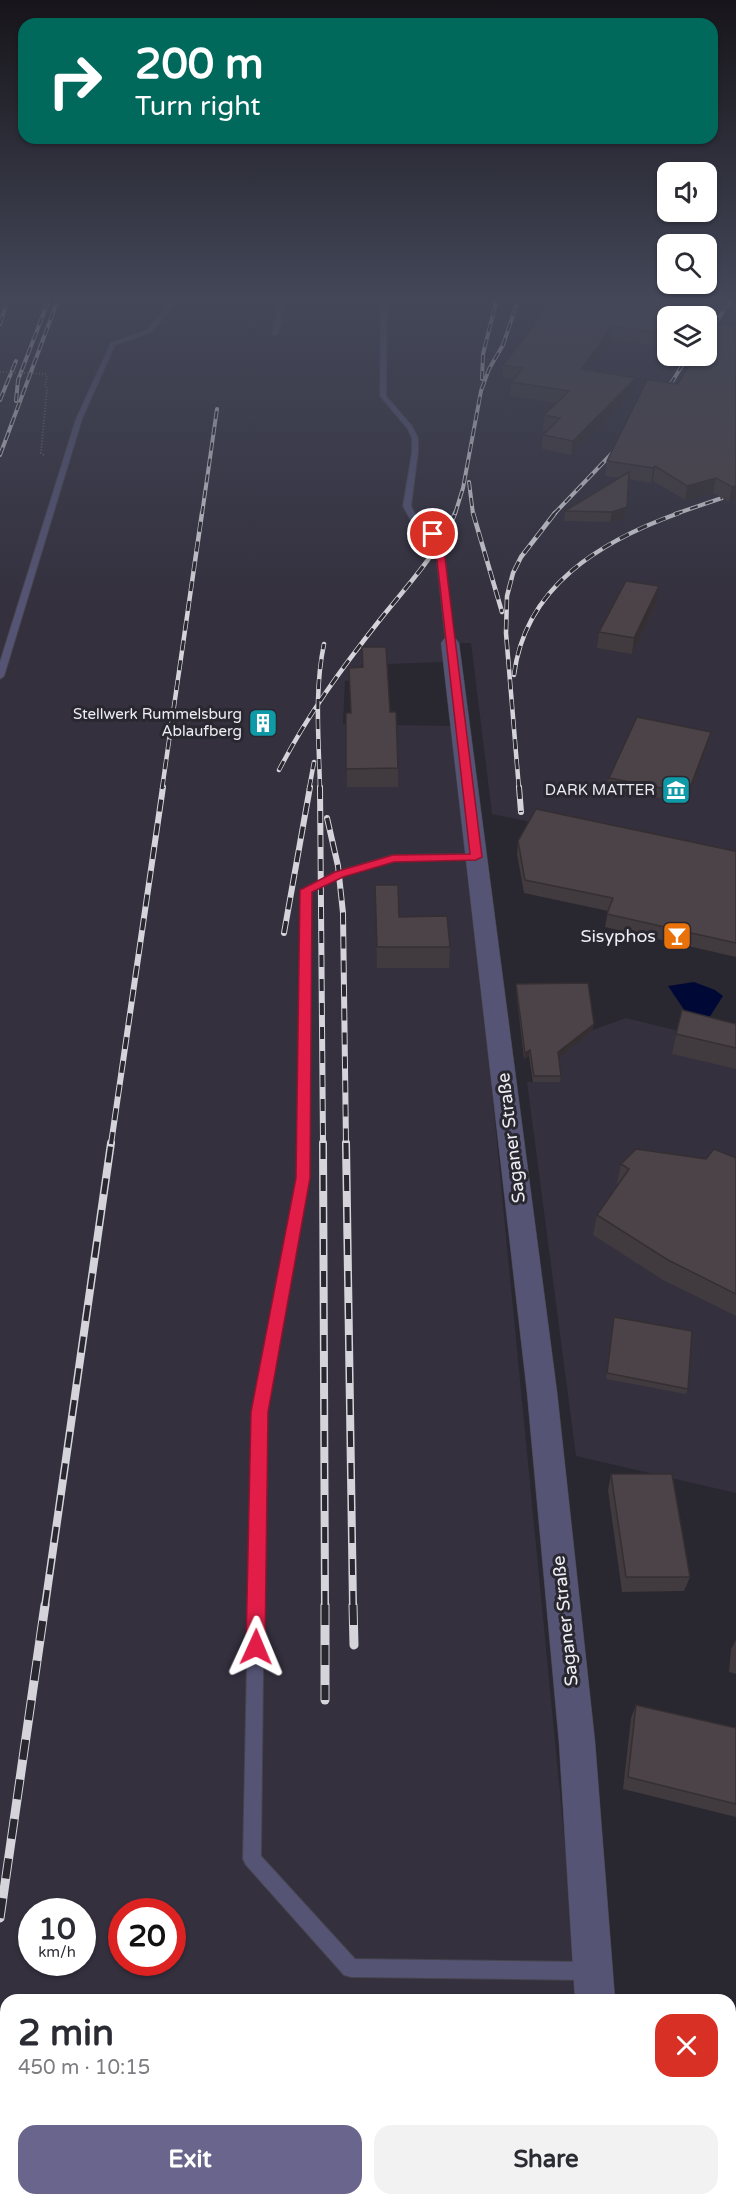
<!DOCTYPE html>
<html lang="en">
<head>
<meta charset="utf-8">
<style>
  :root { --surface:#fff; --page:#f2f2f3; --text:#2b2b33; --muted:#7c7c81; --accent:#6a658c }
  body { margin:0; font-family:"Varela Round",sans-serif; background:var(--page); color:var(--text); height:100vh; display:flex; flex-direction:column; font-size:22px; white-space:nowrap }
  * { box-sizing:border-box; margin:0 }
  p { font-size:20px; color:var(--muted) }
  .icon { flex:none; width:33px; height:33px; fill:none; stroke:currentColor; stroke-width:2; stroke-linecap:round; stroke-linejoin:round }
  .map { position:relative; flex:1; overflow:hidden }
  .drawer { position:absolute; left:0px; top:1994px; width:736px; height:212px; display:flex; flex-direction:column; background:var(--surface); border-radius:18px 18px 0 0; box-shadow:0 2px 4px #0004 }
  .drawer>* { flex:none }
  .hud { position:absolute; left:18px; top:18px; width:700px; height:126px; border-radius:18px; box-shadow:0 2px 4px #0004; background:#00695c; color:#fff; overflow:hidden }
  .buttons { position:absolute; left:657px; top:162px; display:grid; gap:12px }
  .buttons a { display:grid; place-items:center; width:60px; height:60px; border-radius:12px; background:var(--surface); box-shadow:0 2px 4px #0004; font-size:30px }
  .speed { position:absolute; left:18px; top:1898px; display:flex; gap:12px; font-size:30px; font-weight:700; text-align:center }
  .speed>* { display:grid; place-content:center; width:78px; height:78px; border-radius:50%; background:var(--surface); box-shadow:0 2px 4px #0004; line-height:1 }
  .speed small { font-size:15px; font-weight:400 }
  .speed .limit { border:9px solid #d22; background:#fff; color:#111 }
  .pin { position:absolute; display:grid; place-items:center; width:51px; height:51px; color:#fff; margin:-26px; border:3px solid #fff; border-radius:50%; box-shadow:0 2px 6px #0007 }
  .me { position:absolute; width:66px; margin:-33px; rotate:1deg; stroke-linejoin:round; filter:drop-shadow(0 0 4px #0008) }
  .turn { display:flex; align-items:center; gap:21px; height:126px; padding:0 18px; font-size:27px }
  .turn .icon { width:78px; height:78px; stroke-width:2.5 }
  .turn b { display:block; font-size:42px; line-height:51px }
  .round { display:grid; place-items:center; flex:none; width:63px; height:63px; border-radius:18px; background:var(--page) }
  .head { display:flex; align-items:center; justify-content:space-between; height:102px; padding:0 18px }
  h1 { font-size:36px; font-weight:800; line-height:45px }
  .button { display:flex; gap:12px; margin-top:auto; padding:12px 18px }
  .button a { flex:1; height:69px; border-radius:18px; background:var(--accent); color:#fff; font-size:24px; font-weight:800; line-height:69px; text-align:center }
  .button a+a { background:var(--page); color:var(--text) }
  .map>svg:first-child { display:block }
</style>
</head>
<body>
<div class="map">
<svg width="736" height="2204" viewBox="0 0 736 2204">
  <rect width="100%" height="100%" fill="#29272f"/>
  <g fill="#34303e" fill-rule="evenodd">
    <path d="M0,302h736v563l-244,-51 -21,-171h-30l2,19 -82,3 1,15 -17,1 -2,43 108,2 33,283 96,990 -574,1v199h573v5h-579zM668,316h38v40h-38zM32,1911h50v51h-50zM122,1911h50v51h-50z"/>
    <polygon points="626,1018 736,1045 736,1493 576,1456 527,1082 560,1082 558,1058 593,1030"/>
  </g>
  <polygon fill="#000836" points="694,982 715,990 723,996 707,1021 689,1017 668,986"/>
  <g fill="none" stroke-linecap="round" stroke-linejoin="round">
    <g stroke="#45434a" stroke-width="2">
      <g id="service">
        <polygon points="171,302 177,302 151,332 115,345 82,419 4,676 0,679 0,662 76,419 111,343 147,330"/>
        <polygon points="279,302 285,302 278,334 275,336 272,334"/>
        <polygon points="381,302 387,302 386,396 412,426 418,438 418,452 411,506 416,516 443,542 454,643 450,646 446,643 435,543 410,519 403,506 412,452 412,438 407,428 380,396"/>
        <polygon points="476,854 481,857 480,859 394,861 343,876 311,892 309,1177 266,1412 261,1856 355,1959 587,1962 594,1964 596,1971 594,1978 587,1980 351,1977 344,1975 246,1865 243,1859 252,1412 297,1177 301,890 335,872 393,855"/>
      </g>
    </g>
    <g stroke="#45434a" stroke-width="1">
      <g id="minor">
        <polygon points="450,638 456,639 459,643 557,1392 595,1742 615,2000 575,2000 559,1742 527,1392 441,643 444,639"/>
        <rect x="591" y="2199" width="44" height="5"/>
      </g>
    </g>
    <polyline stroke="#716f77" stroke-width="2" stroke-dasharray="1 2" stroke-linecap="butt" points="44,455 41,453 47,388 45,385 48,374"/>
    <use href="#service" fill="#555475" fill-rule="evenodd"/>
    <use href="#minor" fill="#555475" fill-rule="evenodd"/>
    <g stroke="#d5d4da" stroke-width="4">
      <g id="rail-far4">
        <polyline points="0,324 7,302"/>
        <polyline points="706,338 729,302"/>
        <polyline points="482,379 483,354 496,302"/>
        <polyline points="662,398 688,356"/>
        <polyline points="0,400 16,361"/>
        <polyline points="16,401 18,380 48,302"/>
        <polyline points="0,455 57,302"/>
        <polyline points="469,482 473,514"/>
        <polyline points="202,514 217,409"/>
        <polyline points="455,514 463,488 481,391 489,369 503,345 516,306"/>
        <polyline points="554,514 620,445"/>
        <polyline points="675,514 722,498"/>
      </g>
    </g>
    <g stroke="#d5d4da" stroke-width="4.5">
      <g id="rail-far3">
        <polyline points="473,513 502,612"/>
        <path d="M514,675c11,-89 87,-134 165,-162"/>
        <path d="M279,770c28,-54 62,-101 100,-149 22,-28 65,-75 76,-108"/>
        <polyline points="162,789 202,513"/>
        <polyline points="309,789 314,762"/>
        <path d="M320,789c-1,-48 -6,-98 4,-145"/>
        <polyline points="519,789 506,633 507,596 513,573 521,557 555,513"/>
      </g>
    </g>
    <g stroke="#d5d4da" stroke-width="6">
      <g id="rail-far2">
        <polyline points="320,787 323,1144"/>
        <polyline points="519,787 521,812"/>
        <polyline points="327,818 338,866 343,913 346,1144"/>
        <polyline points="284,933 310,787"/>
        <polyline points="111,1144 163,787"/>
      </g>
    </g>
    <g stroke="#d5d4da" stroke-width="8">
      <g id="rail-far1">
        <polyline points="323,1143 325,1606"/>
        <polyline points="346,1143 353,1606"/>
        <polyline points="45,1606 111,1143"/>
      </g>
    </g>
    <g stroke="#d5d4da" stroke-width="9">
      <g id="rail">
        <polyline points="325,1605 325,1700"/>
        <polyline points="353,1605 354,1645"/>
        <polyline points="0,1918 45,1605"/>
      </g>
    </g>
    <use href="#rail-far4" stroke="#29272f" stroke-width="2" stroke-dasharray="8" stroke-linecap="butt"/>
    <use href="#rail-far3" stroke="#29272f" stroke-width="3" stroke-dasharray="10" stroke-linecap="butt"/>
    <use href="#rail-far2" stroke="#29272f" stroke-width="4" stroke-dasharray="12" stroke-linecap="butt"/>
    <use href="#rail-far1" stroke="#29272f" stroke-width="5" stroke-dasharray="16" stroke-linecap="butt"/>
    <use href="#rail" stroke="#29272f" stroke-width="7" stroke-dasharray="20" stroke-linecap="butt"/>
    <polyline stroke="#716f77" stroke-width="2" stroke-dasharray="1 2" stroke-linecap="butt" points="0,372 48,374"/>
  </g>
  <g fill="#413a3e">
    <polygon points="526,302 715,302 706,316 668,316 668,346 654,343 652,345 610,340 588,371 634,392 571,455 542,449 543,435 548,430 543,430 544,415 557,403 510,396 511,382 513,380 503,378 503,365 545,311"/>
    <polygon points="695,356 736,500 729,502 713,493 685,500 653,481 651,483 629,479 625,518 610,522 564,521 565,511 620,478 605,476 607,461 678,384"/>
    <polygon points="656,602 632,654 597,648 599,632"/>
    <polygon points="362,647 390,712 398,768 398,787 347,787 346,713 351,713 362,667"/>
    <polygon points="711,732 709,742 686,803 607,788 609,778"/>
    <polygon points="518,841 735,851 736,847 736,957 605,927 608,911 524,893 517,854"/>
    <polygon points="375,885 399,917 450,947 449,968 377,968"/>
    <polygon points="516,984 593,1030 559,1057 561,1076 560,1082 533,1082 529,1056 524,1059 516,990"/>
    <polygon points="682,1010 736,1024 736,1069 672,1054"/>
    <polygon points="736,1158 736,1316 663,1280 593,1235 597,1215 618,1185 617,1184 621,1164"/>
    <polygon points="614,1317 688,1389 686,1394 606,1379"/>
    <polygon points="611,1474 690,1577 684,1591 622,1592 608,1490"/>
    <polygon points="736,1640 736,1674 729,1672 731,1649"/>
    <polygon points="636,1705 736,1728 736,1817 623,1789 631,1718"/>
  </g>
  <g fill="#352f32">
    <polygon points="709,302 715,302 706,316 701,316"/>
    <polygon points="612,327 610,340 580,383 581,369"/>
    <polygon points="655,330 654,343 652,345 654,332"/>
    <polygon points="636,378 634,392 571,455 573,441"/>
    <polygon points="655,466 653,481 651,483 653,468"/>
    <polygon points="716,478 713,493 685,500 687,486"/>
    <polygon points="736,486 736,500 729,502 732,487"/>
    <polygon points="627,507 625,518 610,522 612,512"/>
    <polygon points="659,586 656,602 632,654 634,638"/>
    <polygon points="711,732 709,742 686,803 688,793"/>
    <polygon points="594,1024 593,1030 558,1058 558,1052"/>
    <polygon points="530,1050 529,1056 524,1059 525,1053"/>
  </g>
  <g fill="#4c4348" stroke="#352f32" stroke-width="1.5">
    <polygon points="552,302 709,302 701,316 668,316 668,332 655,330 654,332 612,327 581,369 636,378 573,441 543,435 560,418 544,415 569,391 511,382 523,368 503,365"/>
    <polygon points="713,323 736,326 736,353 735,354 736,355 736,486 732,487 716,478 687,486 655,466 653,468 607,461 647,380 678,384 695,356 706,356 706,335"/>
    <polygon points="629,472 627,507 612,512 565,511"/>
    <polygon points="626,581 659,586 634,638 599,632"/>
    <polygon points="362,647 386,647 390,712 396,712 398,768 346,769 346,713 351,713 349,668 363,667"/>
    <polygon points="637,717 711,732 688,793 609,778"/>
    <polygon points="536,809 735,851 736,847 736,943 607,914 613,898 525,880 518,841"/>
    <polygon points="375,885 398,885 399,917 447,916 450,947 377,947"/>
    <polygon points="588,983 594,1024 558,1052 561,1076 534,1076 530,1050 525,1053 516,984"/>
    <polygon points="682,1010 736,1024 736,1048 676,1034"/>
    <polygon points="636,1149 706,1159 714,1149 736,1158 736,1294 668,1260 597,1215 629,1169 621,1164"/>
    <polygon points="614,1317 692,1331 688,1389 607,1373"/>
    <polygon points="611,1474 672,1474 690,1577 626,1577"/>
    <polygon points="636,1705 736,1728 736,1804 628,1777"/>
    <polygon points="294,2199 299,2199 318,2204 293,2204"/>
  </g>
  <linearGradient id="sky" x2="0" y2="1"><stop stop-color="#17151a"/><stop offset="0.49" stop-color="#434758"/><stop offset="1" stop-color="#434758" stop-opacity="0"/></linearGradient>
  <rect width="736" height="611" fill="url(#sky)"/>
  <polygon fill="#e11d48" stroke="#92132f" stroke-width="1.5" points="430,532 436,532 443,542 482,857 476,860 394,862 343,877 312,892 310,1178 268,1412 265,1647 262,1654 256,1657 249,1654 246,1647 251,1412 296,1178 300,890 335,872 393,855 470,854 435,542 429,534"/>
  <defs>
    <g id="building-square" transform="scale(1.5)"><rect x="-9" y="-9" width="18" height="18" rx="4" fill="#0f9aa8" stroke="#29272f"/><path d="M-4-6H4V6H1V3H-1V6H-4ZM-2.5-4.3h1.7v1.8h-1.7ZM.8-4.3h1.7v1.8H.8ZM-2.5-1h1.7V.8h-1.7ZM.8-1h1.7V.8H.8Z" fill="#fff"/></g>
    <g id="museum-square" transform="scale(1.5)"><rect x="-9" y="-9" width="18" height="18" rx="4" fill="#0f9aa8" stroke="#29272f"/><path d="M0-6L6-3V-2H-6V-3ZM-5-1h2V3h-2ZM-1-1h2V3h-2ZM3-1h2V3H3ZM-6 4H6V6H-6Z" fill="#fff"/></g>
    <g id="bar-square" transform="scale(1.5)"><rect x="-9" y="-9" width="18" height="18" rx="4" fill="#e8710a" stroke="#29272f"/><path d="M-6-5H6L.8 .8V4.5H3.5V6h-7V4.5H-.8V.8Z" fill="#fff"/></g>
  </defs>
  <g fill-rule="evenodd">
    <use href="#building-square" x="263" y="723"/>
    <use href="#museum-square" x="676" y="790"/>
    <use href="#bar-square" x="677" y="936"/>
  </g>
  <g text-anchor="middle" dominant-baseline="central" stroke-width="6" stroke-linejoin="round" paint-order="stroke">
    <g font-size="15" fill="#eeedf3" stroke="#29272f" text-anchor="end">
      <text x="242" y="714">Stellwerk Rummelsburg<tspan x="242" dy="17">Ablaufberg</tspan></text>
      <text x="655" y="790">DARK MATTER</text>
    </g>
    <g font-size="18" fill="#eeedf3" stroke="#29272f" text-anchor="end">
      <text x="656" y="936">Sisyphos</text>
    </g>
    <g font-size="18" fill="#eeedf3" stroke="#29272f">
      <text transform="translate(511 1138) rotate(-97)">Saganer Straße</text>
      <text transform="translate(565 1621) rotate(-96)">Saganer Straße</text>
    </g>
  </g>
</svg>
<div class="buttons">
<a><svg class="icon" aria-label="sound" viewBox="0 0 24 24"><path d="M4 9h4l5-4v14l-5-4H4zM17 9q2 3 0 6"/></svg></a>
<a><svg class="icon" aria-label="search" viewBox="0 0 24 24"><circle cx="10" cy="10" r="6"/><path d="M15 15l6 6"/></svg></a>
<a><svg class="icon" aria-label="layers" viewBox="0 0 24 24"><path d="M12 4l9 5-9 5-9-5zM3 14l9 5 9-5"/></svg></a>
</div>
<div class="speed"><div>10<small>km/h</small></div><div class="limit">20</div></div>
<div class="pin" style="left:433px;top:534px;background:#d93025"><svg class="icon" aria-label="arrive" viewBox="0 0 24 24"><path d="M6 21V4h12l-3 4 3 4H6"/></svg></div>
<svg class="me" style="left:256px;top:1647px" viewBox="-20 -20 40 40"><path d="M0-17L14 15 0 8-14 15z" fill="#e11d48" stroke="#fff" stroke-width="4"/></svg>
<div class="hud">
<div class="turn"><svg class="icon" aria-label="right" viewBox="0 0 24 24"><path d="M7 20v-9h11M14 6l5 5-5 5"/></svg><div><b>200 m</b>Turn right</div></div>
</div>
<section class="drawer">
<div class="head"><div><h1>2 min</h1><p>450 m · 10:15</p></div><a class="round" style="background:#d93025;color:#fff"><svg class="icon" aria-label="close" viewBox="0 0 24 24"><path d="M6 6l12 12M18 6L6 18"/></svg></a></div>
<div class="button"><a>Exit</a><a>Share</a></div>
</section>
</div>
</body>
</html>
